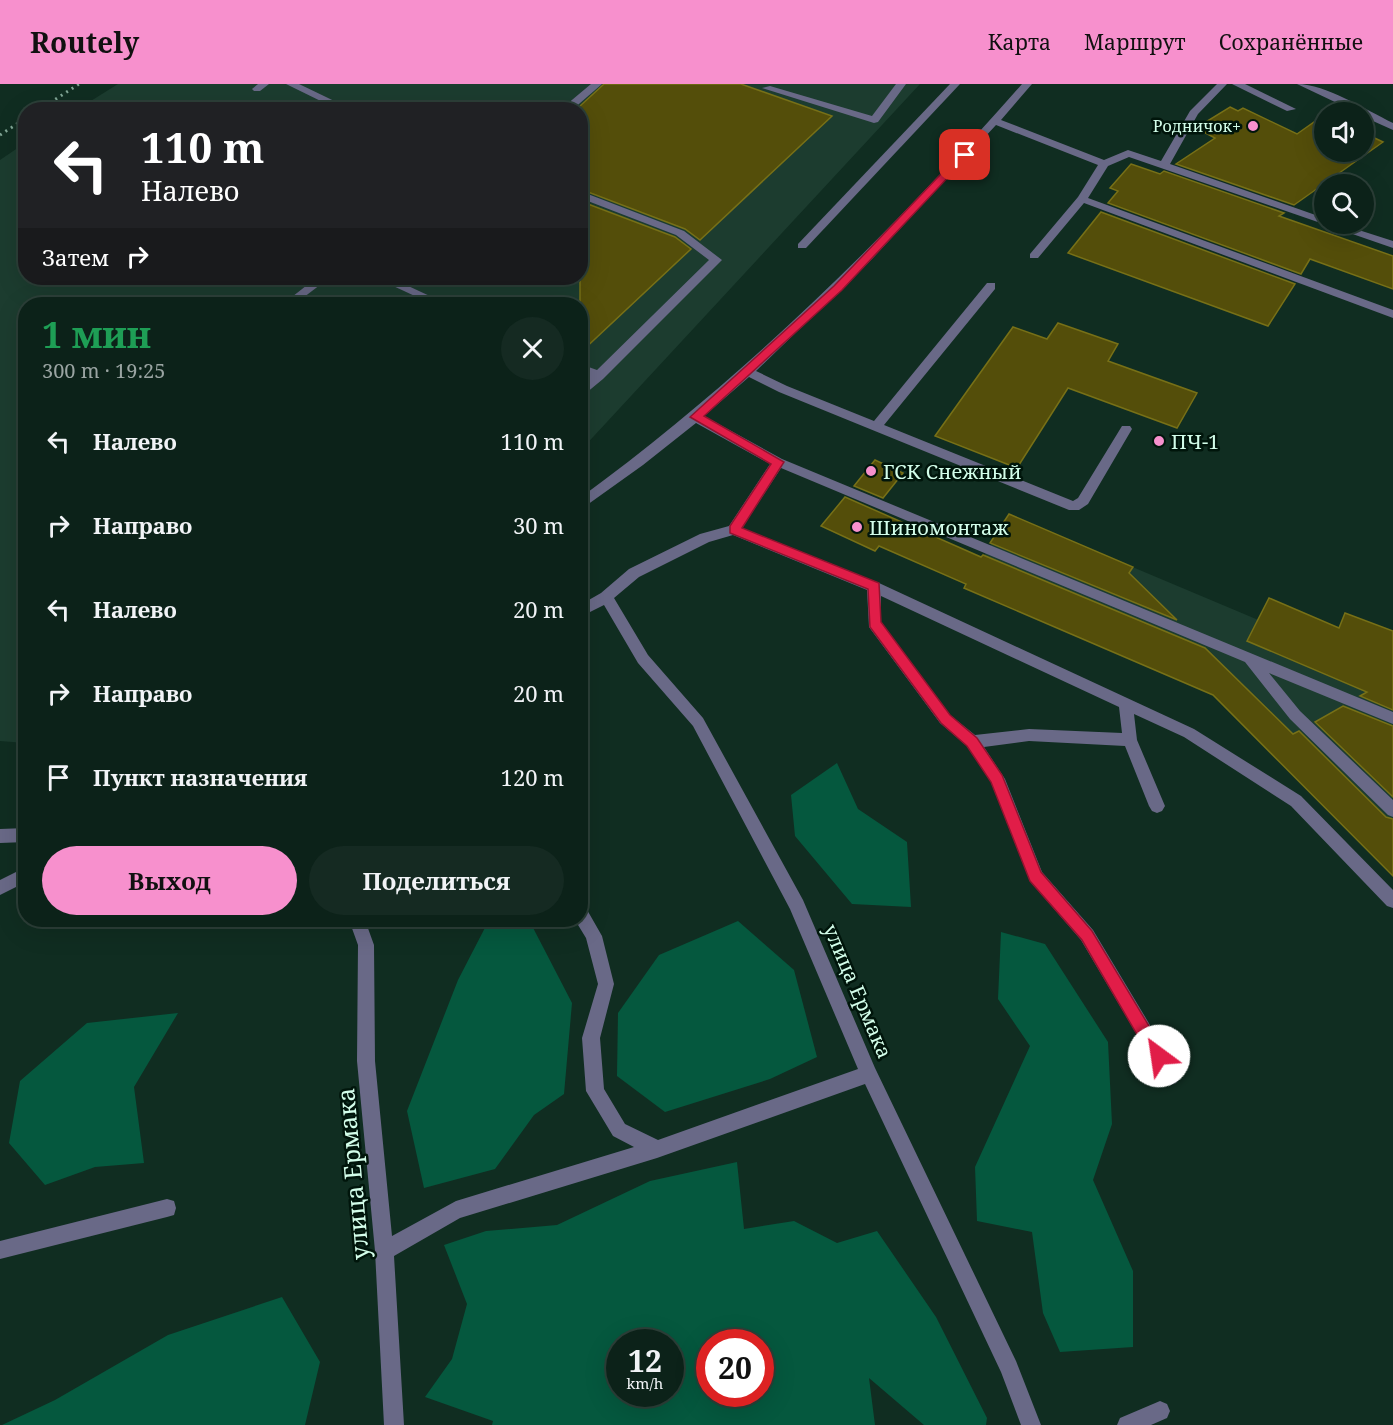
<!DOCTYPE html>
<html lang="ru">
<head>
<meta charset="utf-8">
<style>
  :root { --surface:#0c2219; --page:#152a22; --text:#f1f3f6; --muted:#9aa4a2; --line:#2c3f38; --accent:#f790cd }
  body { margin:0; font-family:"Noto Serif",serif; background:var(--page); color:var(--text); height:100vh; display:flex; flex-direction:column; font-size:22px; white-space:nowrap }
  * { box-sizing:border-box; margin:0 }
  p { font-size:20px; color:var(--muted) }
  .icon { flex:none; width:33px; height:33px; fill:none; stroke:currentColor; stroke-width:2; stroke-linecap:round; stroke-linejoin:round }
  .map { position:relative; flex:1; overflow:hidden }
  .side { position:absolute; left:18px; top:213px; width:570px; height:630px; display:flex; flex-direction:column; background:var(--surface); border-radius:24px; box-shadow:0 6px 24px #0002,0 0 0 2px var(--line) }
  .side>* { flex:none }
  .hud { position:absolute; left:18px; top:18px; width:570px; height:183px; border-radius:24px; box-shadow:0 6px 24px #0002,0 0 0 2px var(--line); background:#202124; color:#fff; overflow:hidden }
  .controls { position:absolute; left:1314px; top:18px; display:grid; gap:12px }
  .controls a { display:grid; place-items:center; width:60px; height:60px; border-radius:50%; background:var(--surface); box-shadow:0 6px 24px #0002,0 0 0 2px var(--line); font-size:30px }
  .speed { position:absolute; left:606px; top:1245px; display:flex; gap:12px; font-size:30px; font-weight:700; text-align:center }
  .speed>* { display:grid; place-content:center; width:78px; height:78px; border-radius:50%; background:var(--surface); box-shadow:0 6px 24px #0002,0 0 0 2px var(--line); line-height:1 }
  .speed small { font-size:15px; font-weight:400 }
  .speed .limit { border:9px solid #d22; background:#fff; color:#111 }
  .pin { position:absolute; display:grid; place-items:center; width:51px; height:51px; color:#fff; margin:-26px; border-radius:12px; box-shadow:0 3px 9px #0006 }
  .me { position:absolute; width:66px; margin:-33px; rotate:329deg; stroke-linejoin:round; filter:drop-shadow(0 0 4px #0008) }
  .turn { display:flex; align-items:center; gap:21px; height:126px; padding:0 24px; font-size:27px }
  .turn .icon { width:78px; height:78px; stroke-width:2.5 }
  .turn b { display:block; font-size:42px; line-height:51px }
  .then { display:flex; align-items:center; height:57px; padding:0 24px; background:#0003; gap:12px; font-size:22px }
  .round { display:grid; place-items:center; flex:none; width:63px; height:63px; border-radius:32px; background:var(--page) }
  .overview { display:flex; align-items:center; justify-content:space-between; height:102px; padding:0 24px }
  h1 { font-size:36px; font-weight:700; line-height:45px; color:#1e9e55 }
  .button { display:flex; gap:12px; margin-top:auto; padding:12px 24px }
  .button a { flex:1; height:69px; border-radius:36px; background:var(--accent); color:#111; font-size:24px; font-weight:700; line-height:69px; text-align:center }
  .button a+a { background:var(--page); color:var(--text) }
  ul { padding:0; list-style:none }
  li { display:flex; align-items:center; gap:18px; height:84px; padding:0 24px }
  li div { flex:1 }
  li b { display:block; font-size:22px }
  li em { font-style:normal }
  header { display:flex; align-items:center; gap:36px; box-sizing:border-box; height:84px; padding:0 30px; background:var(--accent); color:#111 }
  header strong { font-size:28px }
  nav { display:flex; gap:33px; margin-inline-start:auto; font-size:21px }
  .map>svg:first-child { display:block }
</style>
</head>
<body>
<header>
<strong>Routely</strong>
<nav><a>Карта</a><a>Маршрут</a><a>Сохранённые</a></nav>
</header>
<div class="map">
<svg width="1393" height="1341" viewBox="0 0 1393 1341">
  <rect width="100%" height="100%" fill="#102d21"/>
  <g fill="#1c3c2f">
    <polygon points="118,0 920,0 581,366 580,220 26,220 25,659 0,657 0,76 25,59 26,194 580,194 580,26 78,25"/>
    <polygon points="1009,431 1387,590 1393,576 1393,792 1213,611 964,504"/>
  </g>
  <g fill="#05583e" fill-rule="evenodd">
    <polygon points="837,679 858,725 907,758 911,823 852,820 795,752 791,711"/>
    <polygon points="489,836 529,836 572,919 564,1010 534,1031 495,1085 424,1104 407,1027 458,896"/>
    <polygon points="738,837 794,886 817,973 770,995 665,1028 617,992 618,929 659,871"/>
    <polygon points="1001,848 1045,860 1108,958 1112,1040 1093,1096 1133,1187 1133,1263 1060,1268 1043,1229 1032,1148 977,1137 975,1083 1030,962 998,915"/>
    <polygon points="178,929 134,1003 144,1079 95,1083 45,1101 9,1059 20,997 87,939"/>
    <path d="M737,1078l7,67 50,-8 43,22 40,-12 59,86 51,101 -1,7h-62l-55,-47 6,47h-383l1,-4 -68,-24 27,-38 15,-55 -23,-59 42,-14 71,-6 93,-44zM670,1258v52h-50v-52zM760,1258v52h-50v-52z"/>
    <polygon points="282,1213 320,1278 305,1341 2,1341 55,1316 168,1251"/>
  </g>
  <g fill="#544e0a" stroke="#777017" stroke-width="1.5">
    <polygon points="604,0 741,0 832,32 700,156 685,145 580,105 580,22"/>
    <polygon points="1230,23 1238,27 1243,24 1297,50 1324,31 1324,68 1364,68 1364,49 1383,58 1294,121 1176,80 1215,54 1196,44"/>
    <polygon points="1131,80 1160,90 1164,87 1284,129 1279,132 1393,172 1393,205 1310,175 1301,190 1108,119 1118,107 1110,104"/>
    <polygon points="580,117 675,153 691,165 580,269"/>
    <polygon points="1101,128 1295,200 1268,242 1068,169"/>
    <polygon points="1058,239 1118,260 1108,277 1197,309 1177,344 1068,304 1017,384 935,352 1013,243 1047,255"/>
    <polygon points="875,376 903,389 883,414 854,402"/>
    <polygon points="845,413 981,473 983,471 1205,564 1293,650 1299,647 1386,733 1393,735 1393,792 1213,611 964,504 966,500 879,462 875,467 821,442"/>
    <polygon points="1009,430 1133,483 1129,489 1177,536 990,459"/>
    <polygon points="1269,514 1339,544 1345,529 1393,547 1393,626 1360,612 1367,608 1247,557"/>
    <polygon points="1343,622 1393,642 1393,713 1315,638"/>
  </g>
  <g fill="none" stroke-linecap="round" stroke-linejoin="round">
    <g fill="#696987" fill-rule="evenodd">
      <polygon points="258,0 269,0 260,7 254,7 252,5"/>
      <polygon points="286,0 299,0 353,26 339,26"/>
      <polygon points="591,0 602,0 572,26 560,26"/>
      <polygon points="896,0 906,0 878,38 874,39 762,4 770,2 872,32"/>
      <polygon points="950,0 960,0 806,164 798,164 798,160"/>
      <path d="M1022,0h10l-31,36 103,40 24,-10 33,11 29,-50 27,-27h10l-29,30 -28,50 154,54v6h16l53,17v7l-264,-91 -21,9 -20,32 305,112v8l-309,-115 -46,55h-8v-4l48,-57 20,-32 -102,-40 -124,134 -116,112 31,15 87,35 113,-138h8v6l-111,136 189,76 5,-3 44,-72h8l2,3 -44,75 -9,6h-10l-290,-118 -30,-15 -45,39 78,43 611,253v12l-124,-51 31,38 93,89v17l-5,-2 -98,-96 -45,-57 -464,-194 -39,60 137,55 315,146 107,67 92,94v18l-6,-2 -96,-100 -107,-69 -50,-23 3,26 28,66 -3,5 -5,2 -5,-2 -3,-5 -24,-60 -96,-5 -45,6 21,32 37,93 51,58 84,140 3,6 -3,6 -6,3 -6,-3 -84,-142 -51,-59 -39,-99 -24,-36 -27,-23 -71,-96 -2,-37 -134,-55 -24,7 -70,35 -25,21 34,57 55,63 100,182 72,168 141,293 25,64h-20l-20,-53 -136,-288 -208,74 -197,60 -66,38 10,169h-20l-9,-174 -18,-190 1,-116 -9,-25h16l9,25 1,116 17,175 64,-35 178,-54 -21,-11 -27,-45 -4,-53 16,-54 -12,-46 -11,-18h5v-14l6,2 16,28 12,48 -14,54 4,51 21,35 33,16 200,-71 -68,-160 -97,-183 -55,-63 -34,-58 -24,12v-12l21,-12 28,-24 71,-35 29,-8 41,-62 -74,-41 -53,42 -63,45v-12c166,-122 306,-260 442,-414zM881,512l238,111 3,26 -93,-4 -54,6 -25,-20 -69,-93z"/>
      <polygon points="1232,0 1245,0 1296,25 1287,27"/>
      <path d="M1297,0c29,0 69,26 96,39v7l-29,-13v-5h-8z"/>
      <polygon points="580,107 684,147 722,176 603,295 580,314 580,302 590,293 580,289 580,280 597,286 709,176 676,151 580,114"/>
      <polygon points="316,194 329,194 295,220 283,220"/>
      <polygon points="376,194 391,194 447,220 432,220"/>
      <polygon points="26,744 26,758 0,759 0,745"/>
      <polygon points="26,783 26,798 0,811 0,796"/>
      <polygon points="167,1115 174,1117 176,1124 174,1131 167,1133 0,1175 0,1157"/>
      <polygon points="1160,1317 1167,1320 1170,1327 1167,1334 1151,1341 1117,1341 1120,1334"/>
    </g>
    <g stroke="#81a696" stroke-width="3" stroke-dasharray="2 4.5" stroke-linecap="butt">
      <polyline points="39,26 79,0"/>
      <polyline points="0,51 26,34"/>
    </g>
  </g>
  <polygon fill="#e11d48" stroke="#92132f" stroke-width="1.5" points="961,69 969,71 842,206 704,332 784,378 742,444 879,499 881,538 950,631 977,654 1002,691 1041,788 1092,847 1167,972 1164,978 1159,980 1153,978 1082,856 1030,797 991,698 967,662 941,639 870,543 868,505 730,449 730,442 771,380 690,333 834,202"/>
  <g fill="#f790cd" stroke="#00150b" stroke-width="2">
    <circle cx="1253" cy="42" r="6"/>
    <circle cx="1159" cy="357" r="6"/>
    <circle cx="871" cy="387" r="6"/>
    <circle cx="857" cy="443" r="6"/>
  </g>
  <g text-anchor="middle" dominant-baseline="central" stroke-width="5" stroke-linejoin="round" paint-order="stroke">
    <g font-size="16" fill="#d3feea" stroke="#00150b" text-anchor="end">
      <text x="1241" y="42">Родничок+</text>
    </g>
    <g font-size="20" fill="#d3feea" stroke="#00150b" text-anchor="start">
      <text x="1171" y="357">ПЧ-1</text>
      <text x="883" y="387">ГСК Снежный</text>
      <text x="869" y="443">Шиномонтаж</text>
    </g>
    <g font-size="20" fill="#d3feea" stroke="#00150b">
      <text transform="translate(858 907) rotate(67)">улица Ермака</text>
    </g>
    <g font-size="24" fill="#d3feea" stroke="#00150b">
      <text transform="translate(352 1090) rotate(-95)">улица Ермака</text>
    </g>
  </g>
</svg>
<div class="controls">
<a><svg class="icon" aria-label="sound" viewBox="0 0 24 24"><path d="M4 9h4l5-4v14l-5-4H4zM17 9q2 3 0 6"/></svg></a>
<a><svg class="icon" aria-label="search" viewBox="0 0 24 24"><circle cx="10" cy="10" r="6"/><path d="M15 15l6 6"/></svg></a>
</div>
<div class="speed"><div>12<small>km/h</small></div><div class="limit">20</div></div>
<div class="pin" style="left:965px;top:71px;background:#d93025"><svg class="icon" aria-label="arrive" viewBox="0 0 24 24"><path d="M6 21V4h12l-3 4 3 4H6"/></svg></div>
<svg class="me" style="left:1159px;top:972px" viewBox="-20 -20 40 40"><circle r="19" fill="#fff"/><path d="M0-13L10 11 0 6-10 11z" fill="#e11d48"/></svg>
<div class="hud">
<div class="turn"><svg class="icon" aria-label="left" viewBox="0 0 24 24"><path d="M17 20v-9H6M10 6l-5 5 5 5"/></svg><div><b>110 m</b>Налево</div></div>
<div class="then">Затем<svg class="icon" aria-label="right" viewBox="0 0 24 24"><path d="M7 20v-9h11M14 6l5 5-5 5"/></svg></div>
</div>
<section class="side">
<div class="overview"><div><h1>1 мин</h1><p>300 m · 19:25</p></div><a class="round"><svg class="icon" aria-label="close" viewBox="0 0 24 24"><path d="M6 6l12 12M18 6L6 18"/></svg></a></div>
<ul>
<li><svg class="icon" aria-label="left" viewBox="0 0 24 24"><path d="M17 20v-9H6M10 6l-5 5 5 5"/></svg><div><b>Налево</b></div><em>110 m</em></li>
<li><svg class="icon" aria-label="right" viewBox="0 0 24 24"><path d="M7 20v-9h11M14 6l5 5-5 5"/></svg><div><b>Направо</b></div><em>30 m</em></li>
<li><svg class="icon" aria-label="left" viewBox="0 0 24 24"><path d="M17 20v-9H6M10 6l-5 5 5 5"/></svg><div><b>Налево</b></div><em>20 m</em></li>
<li><svg class="icon" aria-label="right" viewBox="0 0 24 24"><path d="M7 20v-9h11M14 6l5 5-5 5"/></svg><div><b>Направо</b></div><em>20 m</em></li>
<li><svg class="icon" aria-label="arrive" viewBox="0 0 24 24"><path d="M6 21V4h12l-3 4 3 4H6"/></svg><div><b>Пункт назначения</b></div><em>120 m</em></li>
</ul>
<div class="button"><a>Выход</a><a>Поделиться</a></div>
</section>
</div>
</body>
</html>
